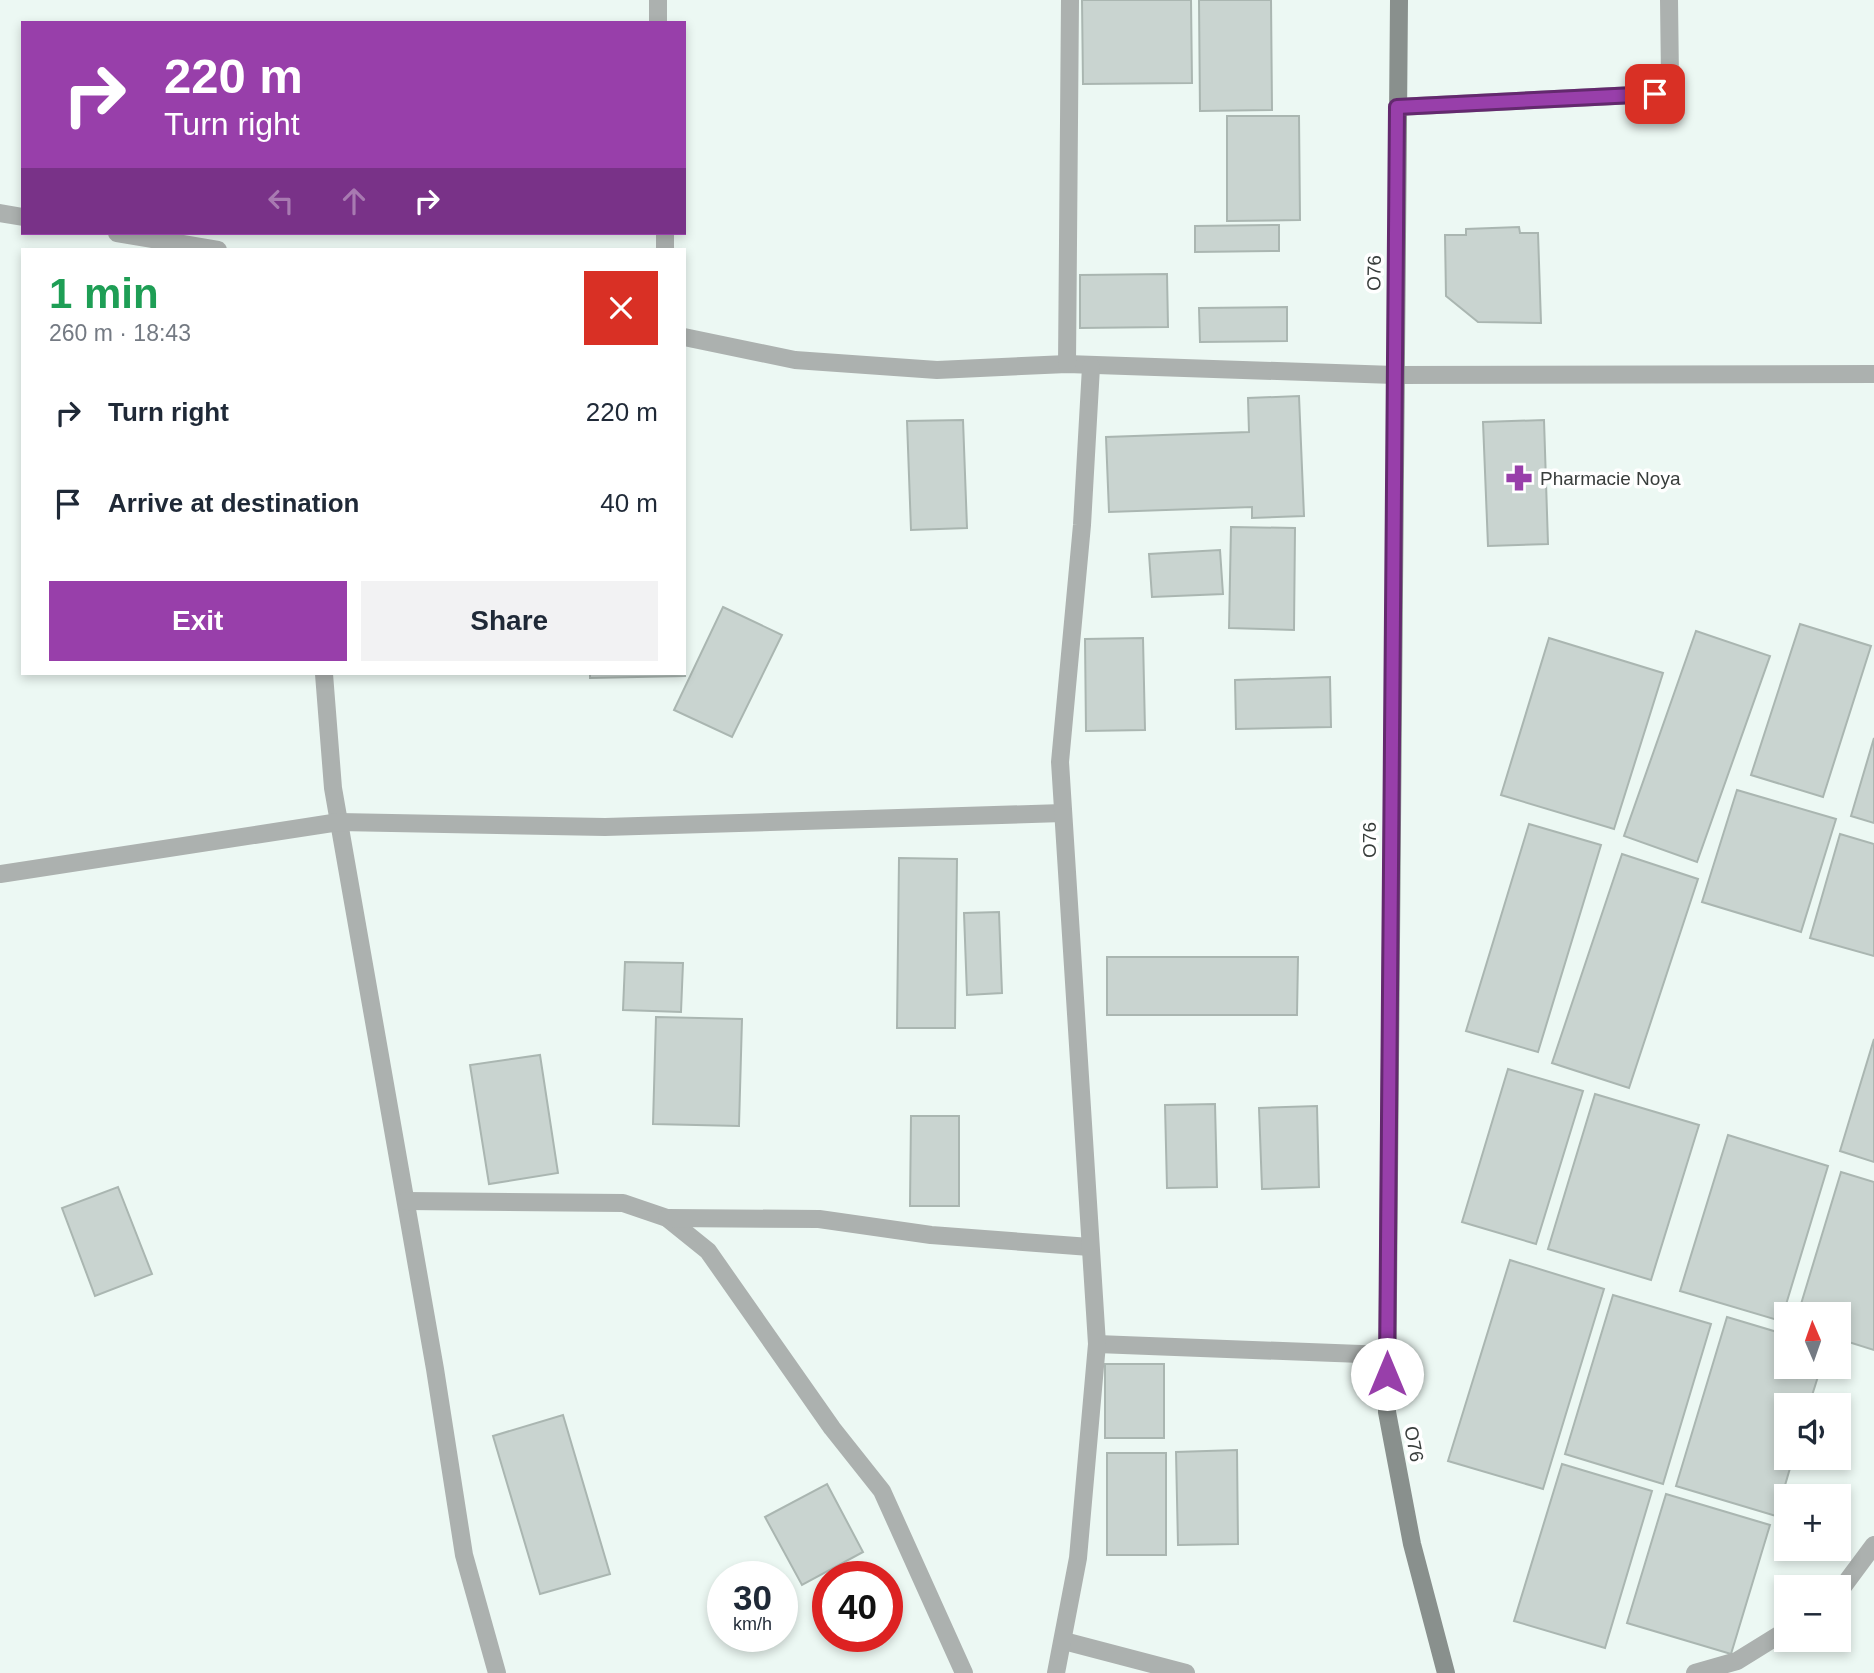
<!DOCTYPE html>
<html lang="en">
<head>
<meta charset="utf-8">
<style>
  :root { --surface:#fff; --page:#f2f2f3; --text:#1f2937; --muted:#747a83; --accent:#983faa }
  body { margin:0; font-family:Arial,sans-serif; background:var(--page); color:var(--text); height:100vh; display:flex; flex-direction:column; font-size:26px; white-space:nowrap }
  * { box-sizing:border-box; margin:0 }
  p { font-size:23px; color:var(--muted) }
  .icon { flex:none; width:38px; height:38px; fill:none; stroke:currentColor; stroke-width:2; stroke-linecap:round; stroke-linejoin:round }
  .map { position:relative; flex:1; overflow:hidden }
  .drawer { position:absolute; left:21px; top:248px; width:665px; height:427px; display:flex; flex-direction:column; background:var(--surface); border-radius:0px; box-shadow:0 4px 10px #0003 }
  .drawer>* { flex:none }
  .guide { position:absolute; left:21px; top:21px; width:665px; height:214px; border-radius:0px; box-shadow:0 4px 10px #0003; background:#983faa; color:#fff; overflow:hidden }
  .needle { width:46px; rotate:358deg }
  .buttons { position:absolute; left:1774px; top:1302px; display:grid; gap:14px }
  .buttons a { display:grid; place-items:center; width:77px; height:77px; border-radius:0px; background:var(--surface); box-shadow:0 4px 10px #0003; font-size:35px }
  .speed { position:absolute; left:707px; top:1561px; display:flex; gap:14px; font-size:35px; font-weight:700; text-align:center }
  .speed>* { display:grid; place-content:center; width:91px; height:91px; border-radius:50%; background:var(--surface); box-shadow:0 4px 10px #0003; line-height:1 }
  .speed small { font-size:18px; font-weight:400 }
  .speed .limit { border:10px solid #d22; background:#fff; color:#111 }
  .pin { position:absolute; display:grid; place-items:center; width:60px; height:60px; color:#fff; margin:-30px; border-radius:14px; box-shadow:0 4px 10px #0006 }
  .me { position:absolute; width:77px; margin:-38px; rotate:0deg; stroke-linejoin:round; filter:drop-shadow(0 0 5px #0008) }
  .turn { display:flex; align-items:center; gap:24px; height:147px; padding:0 28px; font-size:32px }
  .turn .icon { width:91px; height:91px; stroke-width:2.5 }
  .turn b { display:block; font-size:49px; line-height:60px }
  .lanes { display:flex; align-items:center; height:66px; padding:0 28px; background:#0003; justify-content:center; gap:35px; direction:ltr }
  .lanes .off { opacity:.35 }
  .round { display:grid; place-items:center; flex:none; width:74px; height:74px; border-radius:0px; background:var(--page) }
  .headline { display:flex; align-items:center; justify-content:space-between; height:119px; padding:0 28px }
  h1 { font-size:42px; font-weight:600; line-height:52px; color:#1e9e55 }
  .button { display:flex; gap:14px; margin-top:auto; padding:14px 28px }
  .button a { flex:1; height:80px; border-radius:0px; background:var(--accent); color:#fff; font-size:28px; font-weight:600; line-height:80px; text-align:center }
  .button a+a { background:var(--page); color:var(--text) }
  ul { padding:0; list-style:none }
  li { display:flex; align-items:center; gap:21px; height:91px; padding:0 28px }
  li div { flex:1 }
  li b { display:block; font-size:26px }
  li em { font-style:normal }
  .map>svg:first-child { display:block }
</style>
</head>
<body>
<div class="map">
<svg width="1874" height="1673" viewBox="0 0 1874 1673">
  <rect width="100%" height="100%" fill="#ecf8f3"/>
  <g fill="#c9d4d0" stroke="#aab6b1" stroke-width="2">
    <polygon points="1082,0 1191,0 1192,83 1083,84"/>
    <polygon points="1199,0 1271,0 1272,110 1200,111"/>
    <polygon points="1227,116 1299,116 1300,220 1227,221"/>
    <polygon points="1279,225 1279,251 1195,252 1195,226"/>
    <polygon points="1519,227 1520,233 1538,233 1541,323 1478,322 1446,296 1445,235 1466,235 1466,229"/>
    <polygon points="1167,274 1168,327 1080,328 1080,275"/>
    <polygon points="1287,307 1287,341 1200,342 1199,308"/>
    <polygon points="1299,396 1304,516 1252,518 1252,507 1109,512 1106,437 1249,432 1248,398"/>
    <polygon points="963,420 967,528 911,530 907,421"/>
    <polygon points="1544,420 1548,544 1488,546 1483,422"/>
    <polygon points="1231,527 1295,528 1294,630 1229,628"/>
    <polygon points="1220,550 1223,594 1152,597 1149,554"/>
    <polygon points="723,607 782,635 732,737 674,710"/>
    <polygon points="1800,624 1871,646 1823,797 1751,775"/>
    <polygon points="684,630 685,676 590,678 590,674 684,674"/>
    <polygon points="1696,631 1770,656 1697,862 1624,836"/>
    <polygon points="1143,638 1145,730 1086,731 1085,639"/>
    <polygon points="1549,638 1663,673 1614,829 1501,795"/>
    <polygon points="1330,677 1331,727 1236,729 1235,680"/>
    <polygon points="1874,738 1874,823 1851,816"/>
    <polygon points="1737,790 1836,819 1801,932 1702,902"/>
    <polygon points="1529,824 1601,845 1538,1052 1466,1031"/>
    <polygon points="1840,834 1874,844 1874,956 1810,938"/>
    <polygon points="1622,854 1698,879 1629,1088 1552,1063"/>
    <polygon points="899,858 957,859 955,1028 897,1028"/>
    <polygon points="999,912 1002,993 967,995 964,913"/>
    <polygon points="1107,957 1298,957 1297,1015 1107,1015"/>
    <polygon points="625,962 683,963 681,1012 623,1010"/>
    <polygon points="656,1017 742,1019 739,1126 653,1124"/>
    <polygon points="1874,1039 1874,1162 1840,1151"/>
    <polygon points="540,1055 558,1173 489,1184 470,1065"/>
    <polygon points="1508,1069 1583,1091 1536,1244 1462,1222"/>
    <polygon points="1595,1094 1699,1125 1651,1280 1548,1249"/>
    <polygon points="1215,1104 1217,1187 1167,1188 1165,1105"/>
    <polygon points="1317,1106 1319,1187 1262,1189 1259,1108"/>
    <polygon points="911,1116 959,1116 959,1206 910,1206"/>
    <polygon points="1728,1135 1828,1166 1781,1321 1680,1291"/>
    <polygon points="1841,1172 1874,1182 1874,1350 1839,1339 1839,1314 1798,1314"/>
    <polygon points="118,1187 152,1274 95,1296 62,1208"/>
    <polygon points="1510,1260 1604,1289 1543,1489 1448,1461"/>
    <polygon points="1613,1295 1711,1324 1663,1484 1565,1454"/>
    <polygon points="1727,1317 1787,1335 1787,1367 1821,1367 1809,1405 1787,1405 1787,1458 1793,1458 1776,1516 1676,1486"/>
    <rect x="1105" y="1364" width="59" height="74"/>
    <polygon points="563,1415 610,1574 540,1594 493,1436"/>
    <polygon points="1237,1450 1238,1544 1178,1545 1176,1452"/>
    <rect x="1107" y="1453" width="59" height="102"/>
    <polygon points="1562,1464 1652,1491 1605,1648 1514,1621"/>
    <polygon points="827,1484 863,1552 802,1585 765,1517"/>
    <polygon points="1666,1494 1770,1525 1731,1654 1627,1623"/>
  </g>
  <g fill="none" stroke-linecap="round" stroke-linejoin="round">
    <g stroke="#acb1af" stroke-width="18">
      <polyline points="658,0 658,23"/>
      <polyline points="1397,107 1655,94 1670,78 1669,0"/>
      <polyline points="0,213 23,217"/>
      <polyline points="117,233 218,250"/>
      <polyline points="665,233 665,250"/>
      <polyline points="684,337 795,360 937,370 1067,364 1394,375 1874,374"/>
      <polyline points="1067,364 1070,0"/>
      <polyline points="324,674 333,788 435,1369 464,1555 497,1673"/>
      <polyline points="0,874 339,822 605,827 1063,813"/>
      <polyline points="406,1201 623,1203 667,1218 708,1251 832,1428 882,1491 964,1673"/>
      <polyline points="667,1218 819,1219 931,1235 1090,1247"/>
      <polyline points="1097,1344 1387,1355"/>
      <polyline points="1839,1592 1874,1545"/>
      <polyline points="1064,1641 1186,1673"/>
      <polyline points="1056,1673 1078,1558 1097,1344 1060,762 1082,525 1091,367"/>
      <polyline points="1695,1673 1737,1661 1787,1630"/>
    </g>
    <polyline stroke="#89908d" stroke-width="18" points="1399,0 1387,1412 1412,1544 1446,1673"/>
  </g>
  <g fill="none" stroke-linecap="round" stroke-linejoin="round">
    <g stroke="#63296e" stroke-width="18">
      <polyline id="route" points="1387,1374 1397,107 1655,94"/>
    </g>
    <use href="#route" stroke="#983faa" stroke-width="12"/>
  </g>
  <defs>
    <g id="pharmacy-bare" transform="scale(2.1)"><path d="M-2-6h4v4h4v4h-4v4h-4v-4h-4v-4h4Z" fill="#983faa" stroke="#fff" stroke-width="2.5" paint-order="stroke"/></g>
  </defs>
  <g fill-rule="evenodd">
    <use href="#pharmacy-bare" x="1519" y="478"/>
  </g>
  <g text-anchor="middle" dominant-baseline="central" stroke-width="7" stroke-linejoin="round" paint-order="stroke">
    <g font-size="19" fill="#383d3b" stroke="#fff">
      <text transform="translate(1374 273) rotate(-89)">O76</text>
      <text transform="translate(1369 840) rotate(-90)">O76</text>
      <text transform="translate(1414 1444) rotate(79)">O76</text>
    </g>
    <g font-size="19" fill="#383d3b" stroke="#fff" text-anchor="start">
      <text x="1540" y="478">Pharmacie Noya</text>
    </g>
  </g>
</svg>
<div class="buttons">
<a><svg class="needle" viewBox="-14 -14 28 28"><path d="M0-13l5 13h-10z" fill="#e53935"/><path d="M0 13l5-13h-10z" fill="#747a83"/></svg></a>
<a><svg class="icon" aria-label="sound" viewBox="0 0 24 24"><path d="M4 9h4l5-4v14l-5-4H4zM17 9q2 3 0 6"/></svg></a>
<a>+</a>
<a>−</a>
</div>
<div class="speed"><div>30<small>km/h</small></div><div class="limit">40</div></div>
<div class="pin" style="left:1655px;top:94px;background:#d93025"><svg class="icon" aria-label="arrive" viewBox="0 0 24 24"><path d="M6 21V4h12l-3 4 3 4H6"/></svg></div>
<svg class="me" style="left:1387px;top:1374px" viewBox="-20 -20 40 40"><circle r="19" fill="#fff"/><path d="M0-13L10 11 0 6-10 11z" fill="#983faa"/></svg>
<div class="guide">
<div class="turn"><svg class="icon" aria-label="right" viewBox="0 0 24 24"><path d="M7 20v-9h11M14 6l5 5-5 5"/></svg><div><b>220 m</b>Turn right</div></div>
<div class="lanes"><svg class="icon off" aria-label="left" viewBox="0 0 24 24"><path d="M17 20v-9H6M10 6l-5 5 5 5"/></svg><svg class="icon off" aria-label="ahead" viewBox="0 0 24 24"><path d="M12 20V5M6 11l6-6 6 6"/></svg><svg class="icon" aria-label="right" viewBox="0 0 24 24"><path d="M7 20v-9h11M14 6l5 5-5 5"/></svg></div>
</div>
<section class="drawer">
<div class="headline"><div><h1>1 min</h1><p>260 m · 18:43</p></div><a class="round" style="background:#d93025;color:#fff"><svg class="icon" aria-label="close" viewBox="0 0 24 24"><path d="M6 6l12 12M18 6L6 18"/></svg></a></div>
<ul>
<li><svg class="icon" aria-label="right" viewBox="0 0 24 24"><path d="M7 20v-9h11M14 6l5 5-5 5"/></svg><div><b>Turn right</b></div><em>220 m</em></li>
<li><svg class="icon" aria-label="arrive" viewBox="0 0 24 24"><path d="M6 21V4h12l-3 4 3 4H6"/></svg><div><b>Arrive at destination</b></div><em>40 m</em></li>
</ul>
<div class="button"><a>Exit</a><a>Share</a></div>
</section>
</div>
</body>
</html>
